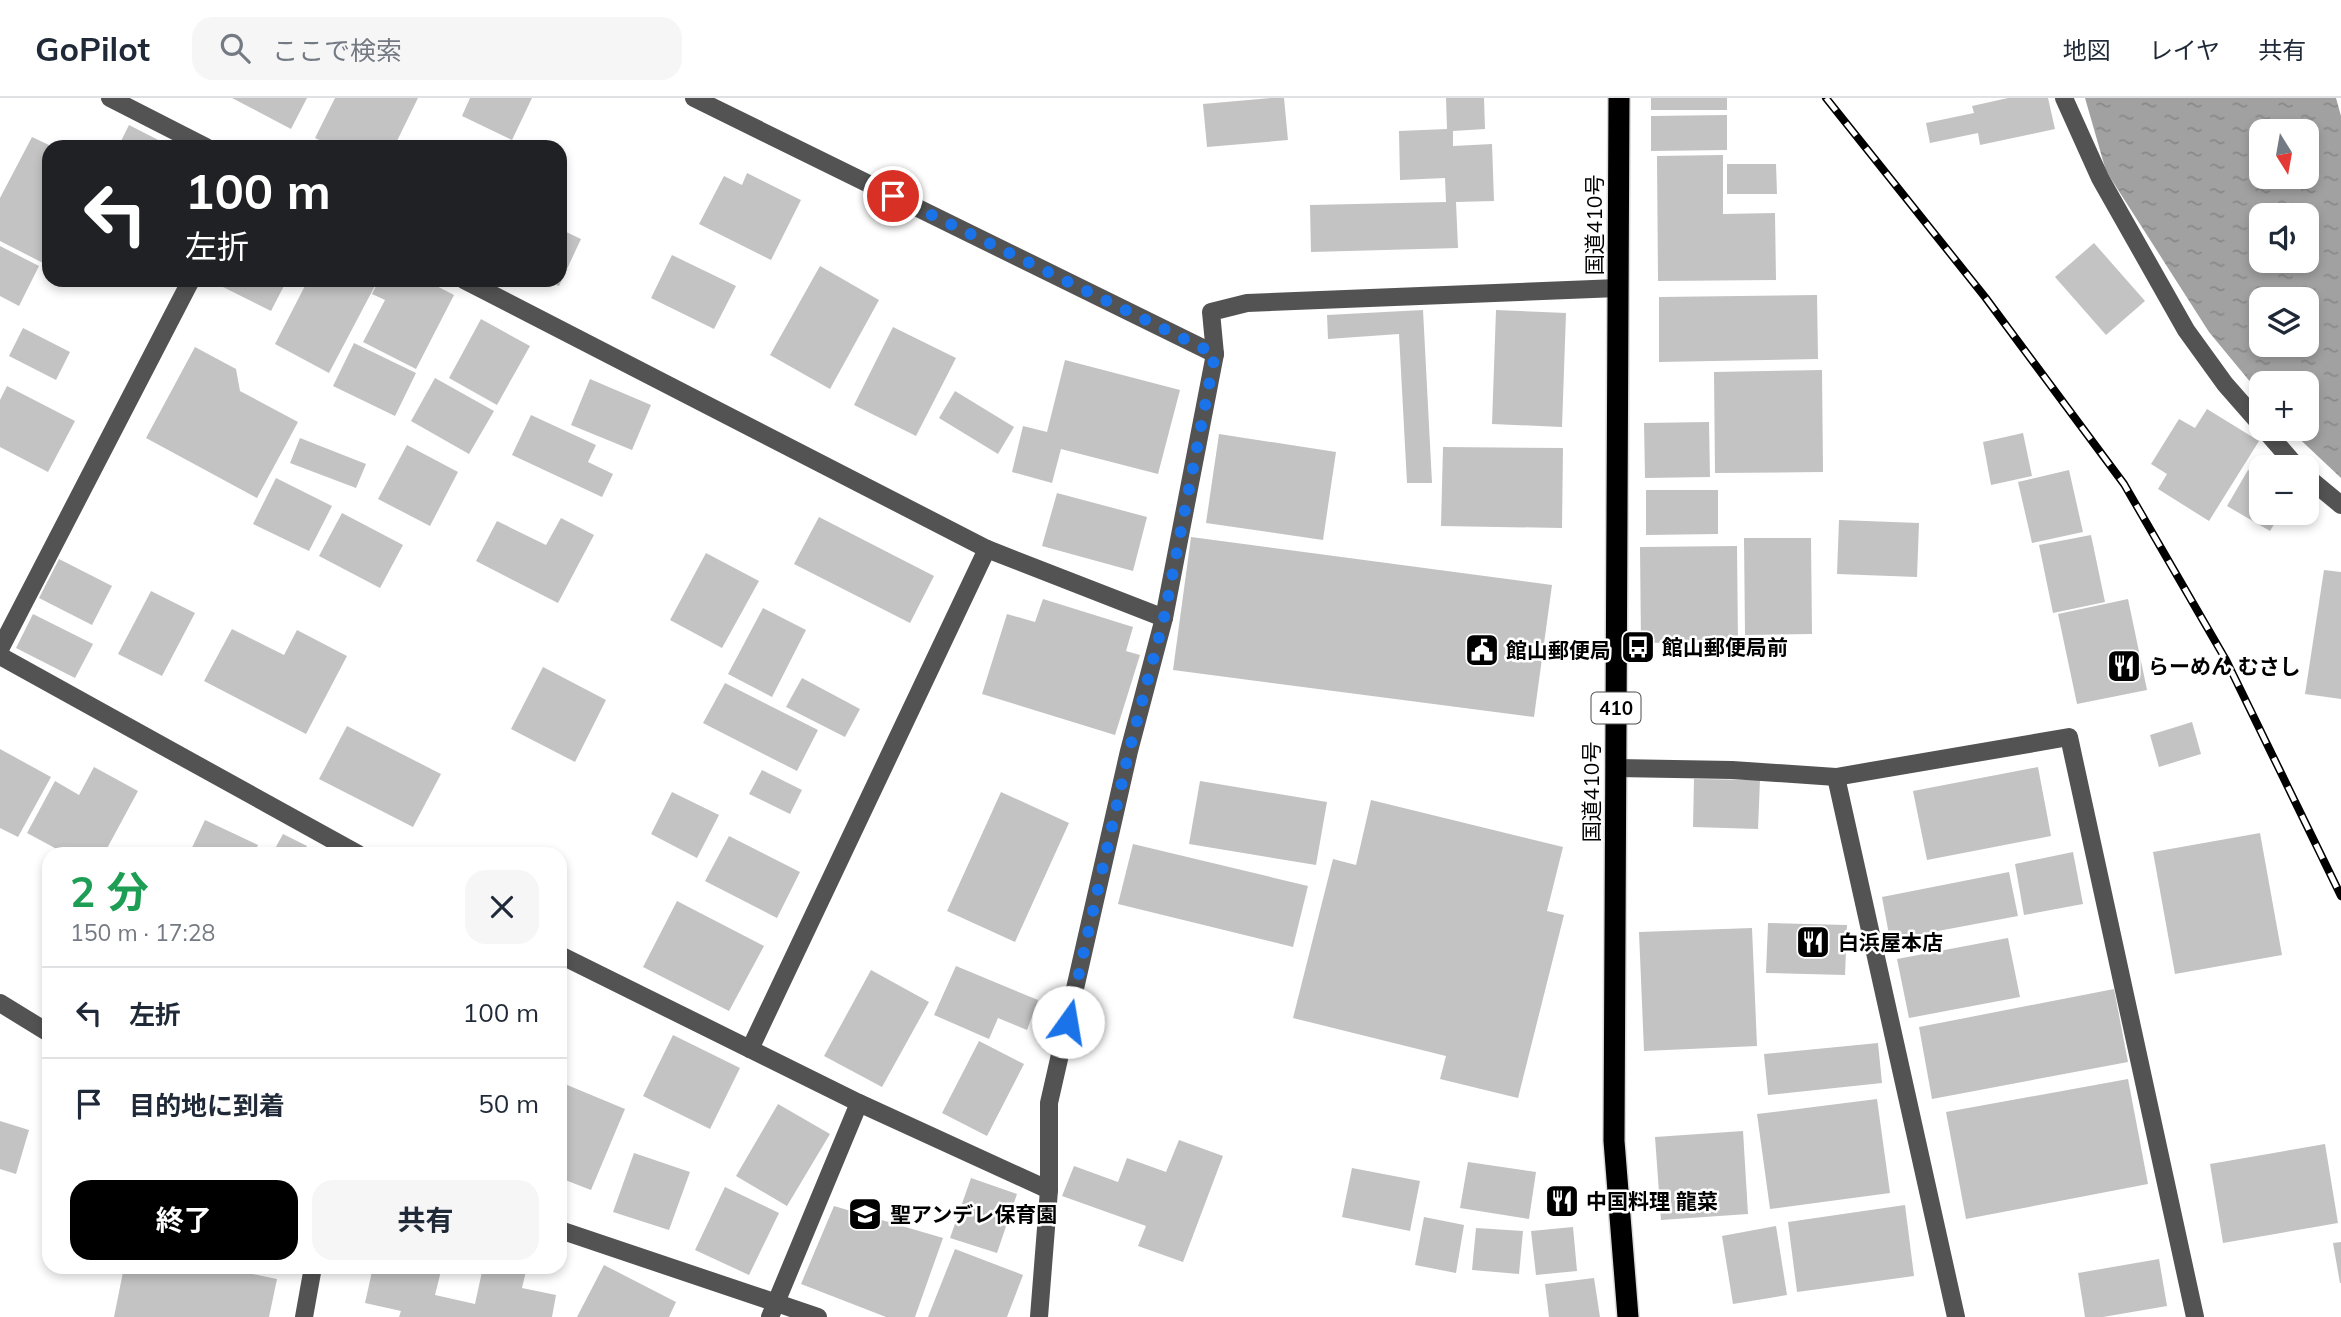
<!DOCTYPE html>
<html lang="ja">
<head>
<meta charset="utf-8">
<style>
  :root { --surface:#fff; --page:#f6f6f7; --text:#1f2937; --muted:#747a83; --line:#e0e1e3; --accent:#000 }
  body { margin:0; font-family:Mulish,"Noto Sans JP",sans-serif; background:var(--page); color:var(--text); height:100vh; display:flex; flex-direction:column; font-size:26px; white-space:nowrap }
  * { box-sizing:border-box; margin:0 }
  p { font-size:23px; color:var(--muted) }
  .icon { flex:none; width:38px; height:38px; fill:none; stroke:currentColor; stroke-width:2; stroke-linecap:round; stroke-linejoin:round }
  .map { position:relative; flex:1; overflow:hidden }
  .details { position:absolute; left:42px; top:749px; width:525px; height:427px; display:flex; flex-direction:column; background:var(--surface); border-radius:21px; box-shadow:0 4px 10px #0003 }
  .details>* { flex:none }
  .guide { position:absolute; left:42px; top:42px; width:525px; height:147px; border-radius:21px; box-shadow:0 4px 10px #0003; background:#202124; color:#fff; overflow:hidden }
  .needle { width:46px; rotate:169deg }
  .controls { position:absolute; left:2249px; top:21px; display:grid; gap:14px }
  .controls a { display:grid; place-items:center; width:70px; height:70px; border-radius:14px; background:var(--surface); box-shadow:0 4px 10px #0003; font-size:35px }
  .pin { position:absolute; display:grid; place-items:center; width:60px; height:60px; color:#fff; margin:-30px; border:4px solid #fff; border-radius:50%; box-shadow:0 2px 7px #0007 }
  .me { position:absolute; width:77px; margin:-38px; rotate:13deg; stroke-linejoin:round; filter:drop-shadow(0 0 5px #0008) }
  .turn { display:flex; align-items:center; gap:24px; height:147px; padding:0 28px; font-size:32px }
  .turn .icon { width:91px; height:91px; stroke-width:2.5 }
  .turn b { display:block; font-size:49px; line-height:60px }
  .round { display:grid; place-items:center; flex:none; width:74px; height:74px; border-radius:21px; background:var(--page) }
  .head { display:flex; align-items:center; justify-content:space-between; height:119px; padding:0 28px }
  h1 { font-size:42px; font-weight:700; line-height:52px; color:#1e9e55 }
  .cta { display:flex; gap:14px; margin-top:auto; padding:14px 28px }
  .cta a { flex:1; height:80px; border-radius:21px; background:var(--accent); color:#fff; font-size:28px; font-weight:700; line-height:80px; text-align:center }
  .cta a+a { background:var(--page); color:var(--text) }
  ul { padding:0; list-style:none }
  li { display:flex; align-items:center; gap:21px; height:91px; padding:0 28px; border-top:2px solid var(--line) }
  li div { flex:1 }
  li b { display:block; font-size:26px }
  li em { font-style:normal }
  header { display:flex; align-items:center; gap:42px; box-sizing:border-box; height:98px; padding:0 35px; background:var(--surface); border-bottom:2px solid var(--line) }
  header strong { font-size:33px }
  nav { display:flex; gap:38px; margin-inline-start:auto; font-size:24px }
  .search { width:490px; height:63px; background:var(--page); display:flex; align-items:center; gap:18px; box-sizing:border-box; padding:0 24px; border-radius:21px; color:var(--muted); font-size:26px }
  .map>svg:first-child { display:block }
</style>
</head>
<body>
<header>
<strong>GoPilot</strong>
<div class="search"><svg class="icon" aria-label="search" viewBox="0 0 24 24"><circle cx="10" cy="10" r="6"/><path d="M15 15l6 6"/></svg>ここで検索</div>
<nav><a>地図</a><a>レイヤ</a><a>共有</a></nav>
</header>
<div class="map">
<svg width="2341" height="1219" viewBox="0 0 2341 1219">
  <defs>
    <pattern id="water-ripples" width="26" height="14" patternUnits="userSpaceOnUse" patternTransform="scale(1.75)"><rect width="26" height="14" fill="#a1a1a1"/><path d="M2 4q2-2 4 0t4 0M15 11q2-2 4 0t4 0" fill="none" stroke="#898989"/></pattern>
  </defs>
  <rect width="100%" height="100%" fill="#fff"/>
  <path fill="url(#water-ripples)" fill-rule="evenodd" d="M2085,0h251l5,18v362l-52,-49h17v-46h-45v12l-52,-63 -103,-161zM2261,33h45v46h-45zM2261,117h45v46h-45zM2261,201h45v46h-45z"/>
  <g fill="#c3c3c3">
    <polygon points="232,0 307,0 291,31"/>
    <polygon points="335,0 418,0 394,49 334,49 315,40"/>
    <polygon points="470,0 532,0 512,42 462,18"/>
    <polygon points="1271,0 1284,0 1288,42 1207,49 1203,6"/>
    <polygon points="1446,0 1484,0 1485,31 1453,33 1453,48 1492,46 1494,103 1456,104 1458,150 1311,154 1310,107 1446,104 1445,80 1400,82 1399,33 1447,31"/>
    <rect x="1651" y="0" width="76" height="12"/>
    <polygon points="2008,0 2048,0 2055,31 1980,47 1978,35 1930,45 1926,25 1974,15 1972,8"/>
    <polygon points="1727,17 1727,52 1651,53 1651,18"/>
    <polygon points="129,27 172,49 118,49"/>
    <polygon points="32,39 49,47 49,154 43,165 0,143 0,100"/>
    <polygon points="1723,57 1723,116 1775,115 1776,182 1658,183 1657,58"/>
    <polygon points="1727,66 1776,66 1777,96 1727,96"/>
    <polygon points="747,75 801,102 771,162 699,126 724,78 742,87"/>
    <polygon points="560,131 581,141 559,188 546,182 560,182"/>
    <polygon points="2094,145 2145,203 2106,237 2055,179"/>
    <polygon points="0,148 39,168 19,208 0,198"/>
    <polygon points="672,157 736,188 714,231 651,200"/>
    <polygon points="820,168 879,202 830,291 770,257"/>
    <polygon points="209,182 287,182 271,213"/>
    <polygon points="308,182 378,182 329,275 275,246"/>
    <polygon points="379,182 425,182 454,197 416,271 363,244 385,202 372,196"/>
    <polygon points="1817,197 1818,261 1659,264 1659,199"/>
    <polygon points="1423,212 1432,385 1407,385 1399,236 1328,241 1327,217"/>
    <polygon points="1496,212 1566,215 1562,329 1492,326"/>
    <polygon points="481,221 530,248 497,307 449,280"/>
    <polygon points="893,229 956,260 916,338 854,307"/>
    <polygon points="23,230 70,254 56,282 9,258"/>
    <polygon points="354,245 416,275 395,318 333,288"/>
    <polygon points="195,249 236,271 240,293 298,324 257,400 146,340"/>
    <polygon points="1065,262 1180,292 1158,376 1061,351 1052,385 1012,374 1023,328 1047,334"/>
    <polygon points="1822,272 1823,374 1715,375 1714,274"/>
    <polygon points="435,280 494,313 469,356 411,323"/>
    <polygon points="590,281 651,307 632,352 571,327"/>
    <polygon points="7,288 75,323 48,374 0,349 0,302"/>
    <polygon points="955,293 1014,329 998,356 939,320"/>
    <polygon points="2207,311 2259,343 2209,423 2158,391 2167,376 2151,366 2179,321 2195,330"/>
    <polygon points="531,317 596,347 588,364 613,376 602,399 512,357"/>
    <polygon points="1709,324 1710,379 1645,380 1644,325"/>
    <polygon points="2023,335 2032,378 1991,387 1983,344"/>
    <polygon points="1219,336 1336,354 1323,442 1206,425"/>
    <polygon points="300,340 366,366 356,390 290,365"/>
    <polygon points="407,347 458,374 430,428 378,401"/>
    <polygon points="1443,349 1563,350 1562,430 1441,428"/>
    <polygon points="2069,372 2083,434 2032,445 2018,384"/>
    <polygon points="2248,372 2261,379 2261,415 2281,415 2270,433 2227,408"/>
    <polygon points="276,380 332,408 309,453 253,426"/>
    <polygon points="1646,392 1718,392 1718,436 1646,437"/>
    <polygon points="1057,395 1147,419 1133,473 1042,448"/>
    <polygon points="342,415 403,447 380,490 319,458"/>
    <polygon points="819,419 934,478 910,525 794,466"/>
    <polygon points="561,420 594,437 558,505 476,463 497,423 546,447"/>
    <polygon points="1839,422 1919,425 1917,479 1837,476"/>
    <polygon points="2091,437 2105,504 2053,515 2039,447"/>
    <polygon points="1191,439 1552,487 1534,619 1173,572"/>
    <polygon points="1744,440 1811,440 1812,536 1745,537"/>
    <polygon points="1737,448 1738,544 1641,545 1640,449"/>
    <polygon points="706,455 759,483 722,550 670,522"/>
    <polygon points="59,461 112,488 92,527 39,500"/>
    <polygon points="2324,472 2341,474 2341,601 2305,596"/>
    <polygon points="151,493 195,515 162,578 118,556"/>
    <polygon points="1043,501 1133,529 1126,553 1140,557 1115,637 982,596 1007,516 1035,524"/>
    <polygon points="2128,501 2147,592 2077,606 2058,516"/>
    <polygon points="763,510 806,532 772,599 728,576"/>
    <polygon points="33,516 93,546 75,580 16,550"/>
    <polygon points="232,531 284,557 297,532 347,558 306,636 204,583"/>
    <polygon points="543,569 606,602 575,664 511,631"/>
    <polygon points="802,580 860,611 845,639 786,609"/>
    <polygon points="725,585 818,632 797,673 703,625"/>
    <polygon points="2192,624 2201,656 2159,669 2150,637"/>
    <polygon points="347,628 441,676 413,729 319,681"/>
    <polygon points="0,651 51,679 18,739 0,730"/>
    <polygon points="94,669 138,693 104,756 66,756 27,735 55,683 79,697"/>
    <polygon points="2038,669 2051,738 1927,762 1913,693"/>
    <polygon points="762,672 802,692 790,716 749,696"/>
    <polygon points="1694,681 1760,682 1758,731 1693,729"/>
    <polygon points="1200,683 1327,704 1316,767 1189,746"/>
    <polygon points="672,694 719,717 697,760 651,736"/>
    <polygon points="1001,694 1069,725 1015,844 947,813"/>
    <polygon points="1371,702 1563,749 1547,813 1564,817 1518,1000 1440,981 1446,958 1293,920 1333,761 1356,767"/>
    <polygon points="205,722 258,747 254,756 189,756"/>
    <polygon points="2260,735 2282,857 2175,876 2153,754"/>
    <polygon points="283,736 307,748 303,756 272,756"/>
    <polygon points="729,738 800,774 777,820 705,783"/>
    <polygon points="1133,746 1308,788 1293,849 1118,806"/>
    <polygon points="2073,754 2083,806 2024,817 2015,766"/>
    <polygon points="2009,774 2018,818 1890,842 1882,799"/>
    <polygon points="677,803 764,848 729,913 643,869"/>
    <polygon points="1768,825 1847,827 1845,877 1766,875"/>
    <polygon points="1752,830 1757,948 1644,953 1639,834"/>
    <polygon points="2008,840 2020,899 1909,920 1897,861"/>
    <polygon points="956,868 1038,902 1027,932 998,920 989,941 934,917"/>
    <polygon points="871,872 929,904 882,989 824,958"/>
    <polygon points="2114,891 2128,964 1932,1001 1919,929"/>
    <polygon points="673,937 740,970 710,1031 643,998"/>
    <polygon points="979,943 1024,966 987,1038 942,1015"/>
    <polygon points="1878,945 1882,985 1768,997 1764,956"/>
    <polygon points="2128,981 2148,1086 1966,1121 1946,1014"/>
    <polygon points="560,984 625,1011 591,1092 560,1080"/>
    <polygon points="1877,1001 1890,1095 1770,1111 1757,1016"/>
    <polygon points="778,1006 830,1036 787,1108 736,1078"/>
    <polygon points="0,1023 29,1032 16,1076 0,1071"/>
    <polygon points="1743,1033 1748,1116 1661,1122 1655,1039"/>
    <polygon points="1179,1042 1223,1058 1183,1164 1138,1148 1146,1128 1062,1098 1074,1068 1118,1084 1127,1060 1166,1074"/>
    <polygon points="2325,1046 2338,1125 2223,1145 2210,1066"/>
    <polygon points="634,1055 690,1074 669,1132 613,1114"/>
    <polygon points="1468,1064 1536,1074 1529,1121 1460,1110"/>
    <polygon points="1352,1070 1420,1083 1410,1133 1342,1119"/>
    <polygon points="971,1080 1017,1096 997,1155 950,1140"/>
    <polygon points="725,1089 779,1115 749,1177 695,1152"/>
    <polygon points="1905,1107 1914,1178 1797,1194 1788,1124"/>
    <polygon points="834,1108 943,1140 915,1219 886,1219 801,1186"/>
    <polygon points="1424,1119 1464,1127 1456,1175 1415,1167"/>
    <polygon points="1776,1128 1787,1197 1733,1206 1722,1138"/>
    <polygon points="1573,1129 1577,1173 1536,1177 1531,1133"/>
    <polygon points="1476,1130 1523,1133 1519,1176 1472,1172"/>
    <polygon points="2341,1144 2341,1185 2340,1185 2333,1145"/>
    <polygon points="955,1151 1023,1177 1007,1219 928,1219"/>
    <polygon points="2159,1161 2167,1208 2103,1219 2085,1219 2078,1175"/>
    <polygon points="604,1167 676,1204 669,1219 577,1219"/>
    <polygon points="124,1169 219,1169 277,1181 269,1219 114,1219"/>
    <polygon points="373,1169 442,1169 435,1197 475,1206 483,1169 527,1169 522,1190 556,1197 552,1219 399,1219 401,1213 365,1205"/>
    <polygon points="1594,1180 1600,1219 1549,1219 1545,1186"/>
  </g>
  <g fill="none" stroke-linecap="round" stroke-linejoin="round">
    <g stroke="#dbdbdb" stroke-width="24">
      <polyline id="highway" points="1619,0 1614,1043 1628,1219"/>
    </g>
    <g stroke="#535353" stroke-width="18">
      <polyline points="110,0 206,49"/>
      <polyline points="694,0 1215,256"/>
      <polyline points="2064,0 2100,80 2186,232 2225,286 2261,327"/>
      <polyline points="464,182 987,451 1164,520"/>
      <polyline points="2264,331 2297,369"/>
      <polyline points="2306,378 2341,407"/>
      <polyline points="0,551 191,182"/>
      <polyline points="0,558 358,756"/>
      <polyline points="1616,670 1732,672 1836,679 2069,639 2195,1219"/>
      <polyline points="1836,679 1956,1219"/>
      <polyline points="560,857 859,1005 1049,1092"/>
      <polyline points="0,905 49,935"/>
      <polyline points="750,951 987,451"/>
      <polyline points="560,1132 818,1219"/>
      <polyline points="304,1219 313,1169"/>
      <polyline points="770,1219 859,1005"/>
      <polyline points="1039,1219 1049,1092 1049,1005 1129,653 1164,520 1215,256 1211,214 1247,205 1618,190"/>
    </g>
    <use href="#highway" stroke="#000" stroke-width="21"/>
    <g stroke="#000" stroke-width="8">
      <polyline id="rail" points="1826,0 1985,199 2124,386 2226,562 2341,798"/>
    </g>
    <use href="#rail" stroke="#fff" stroke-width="5" stroke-dasharray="16" stroke-linecap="butt"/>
  </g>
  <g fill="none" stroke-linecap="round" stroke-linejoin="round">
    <polyline stroke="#1a73e8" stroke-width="12" stroke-dasharray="0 21.6" points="893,98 1215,256 1164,520 1129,653 1068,924"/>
  </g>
  <defs>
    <g id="bus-square" transform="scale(1.75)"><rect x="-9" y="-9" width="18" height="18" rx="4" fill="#000" stroke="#fff"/><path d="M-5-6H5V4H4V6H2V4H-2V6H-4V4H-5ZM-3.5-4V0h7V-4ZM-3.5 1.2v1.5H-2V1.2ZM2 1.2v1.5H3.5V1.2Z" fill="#fff"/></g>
    <g id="civic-square" transform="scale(1.75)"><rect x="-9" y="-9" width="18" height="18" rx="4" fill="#000" stroke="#fff"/><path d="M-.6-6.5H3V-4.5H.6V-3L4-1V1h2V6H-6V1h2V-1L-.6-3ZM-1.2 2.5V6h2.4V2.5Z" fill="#fff"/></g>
    <g id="restaurant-square" transform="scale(1.75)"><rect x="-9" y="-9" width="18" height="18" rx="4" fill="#000" stroke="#fff"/><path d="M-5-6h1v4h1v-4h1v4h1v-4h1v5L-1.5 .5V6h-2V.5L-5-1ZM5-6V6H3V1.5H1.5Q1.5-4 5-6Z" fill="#fff"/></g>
    <g id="school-square" transform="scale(1.75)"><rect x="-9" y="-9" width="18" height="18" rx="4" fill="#000" stroke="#fff"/><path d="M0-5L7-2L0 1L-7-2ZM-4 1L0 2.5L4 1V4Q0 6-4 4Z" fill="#fff"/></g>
  </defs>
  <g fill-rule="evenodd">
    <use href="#bus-square" x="1638" y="549"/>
    <use href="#civic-square" x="1482" y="552"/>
    <use href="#restaurant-square" x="2124" y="568"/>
    <use href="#restaurant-square" x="1813" y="844"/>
    <use href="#restaurant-square" x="1562" y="1103"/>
    <use href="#school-square" x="865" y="1116"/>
  </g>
  <g text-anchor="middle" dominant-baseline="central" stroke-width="5" stroke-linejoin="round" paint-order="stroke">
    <rect fill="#fff" stroke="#4c4c4c" stroke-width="2" x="1591.5" y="594.5" width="49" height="31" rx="5"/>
    <g font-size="19" font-weight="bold" fill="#000">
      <text x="1616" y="610">410</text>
    </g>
    <g font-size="21" fill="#000" stroke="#fff">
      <text transform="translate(1594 127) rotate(-90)">国道410号</text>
      <text transform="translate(1591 694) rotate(-90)">国道410号</text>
    </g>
    <g font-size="21" font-weight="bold" fill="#000" stroke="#fff" text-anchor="start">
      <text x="1662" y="549">館山郵便局前</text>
      <text x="1506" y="552">館山郵便局</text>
      <text x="2148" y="568">らーめん むさし</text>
      <text x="1838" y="844">白浜屋本店</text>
      <text x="1586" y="1103">中国料理 龍菜</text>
      <text x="890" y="1116">聖アンデレ保育園</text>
    </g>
  </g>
</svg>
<div class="controls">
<a><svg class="needle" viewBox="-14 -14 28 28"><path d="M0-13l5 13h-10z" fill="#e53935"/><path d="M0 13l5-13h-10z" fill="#747a83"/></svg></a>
<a><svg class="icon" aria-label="sound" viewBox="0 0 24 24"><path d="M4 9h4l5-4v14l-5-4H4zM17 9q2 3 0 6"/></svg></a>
<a><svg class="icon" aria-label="layers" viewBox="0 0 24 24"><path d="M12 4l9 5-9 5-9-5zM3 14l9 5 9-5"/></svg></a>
<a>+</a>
<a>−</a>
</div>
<div class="pin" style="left:893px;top:98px;background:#d93025"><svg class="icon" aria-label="arrive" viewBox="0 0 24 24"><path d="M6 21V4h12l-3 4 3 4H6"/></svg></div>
<svg class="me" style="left:1068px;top:924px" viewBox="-20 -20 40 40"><circle r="19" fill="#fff"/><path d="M0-13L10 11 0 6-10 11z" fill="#1a73e8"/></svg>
<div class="guide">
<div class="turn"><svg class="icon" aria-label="left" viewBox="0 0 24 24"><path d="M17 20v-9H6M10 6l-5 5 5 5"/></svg><div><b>100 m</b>左折</div></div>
</div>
<section class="details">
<div class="head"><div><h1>2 分</h1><p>150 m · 17:28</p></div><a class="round"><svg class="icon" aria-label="close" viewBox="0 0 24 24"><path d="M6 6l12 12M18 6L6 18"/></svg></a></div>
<ul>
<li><svg class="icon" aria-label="left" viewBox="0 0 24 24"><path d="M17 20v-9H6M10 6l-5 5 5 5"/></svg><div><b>左折</b></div><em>100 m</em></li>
<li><svg class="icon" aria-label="arrive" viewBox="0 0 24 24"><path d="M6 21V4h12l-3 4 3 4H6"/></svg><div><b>目的地に到着</b></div><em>50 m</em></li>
</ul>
<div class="cta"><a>終了</a><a>共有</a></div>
</section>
</div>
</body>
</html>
